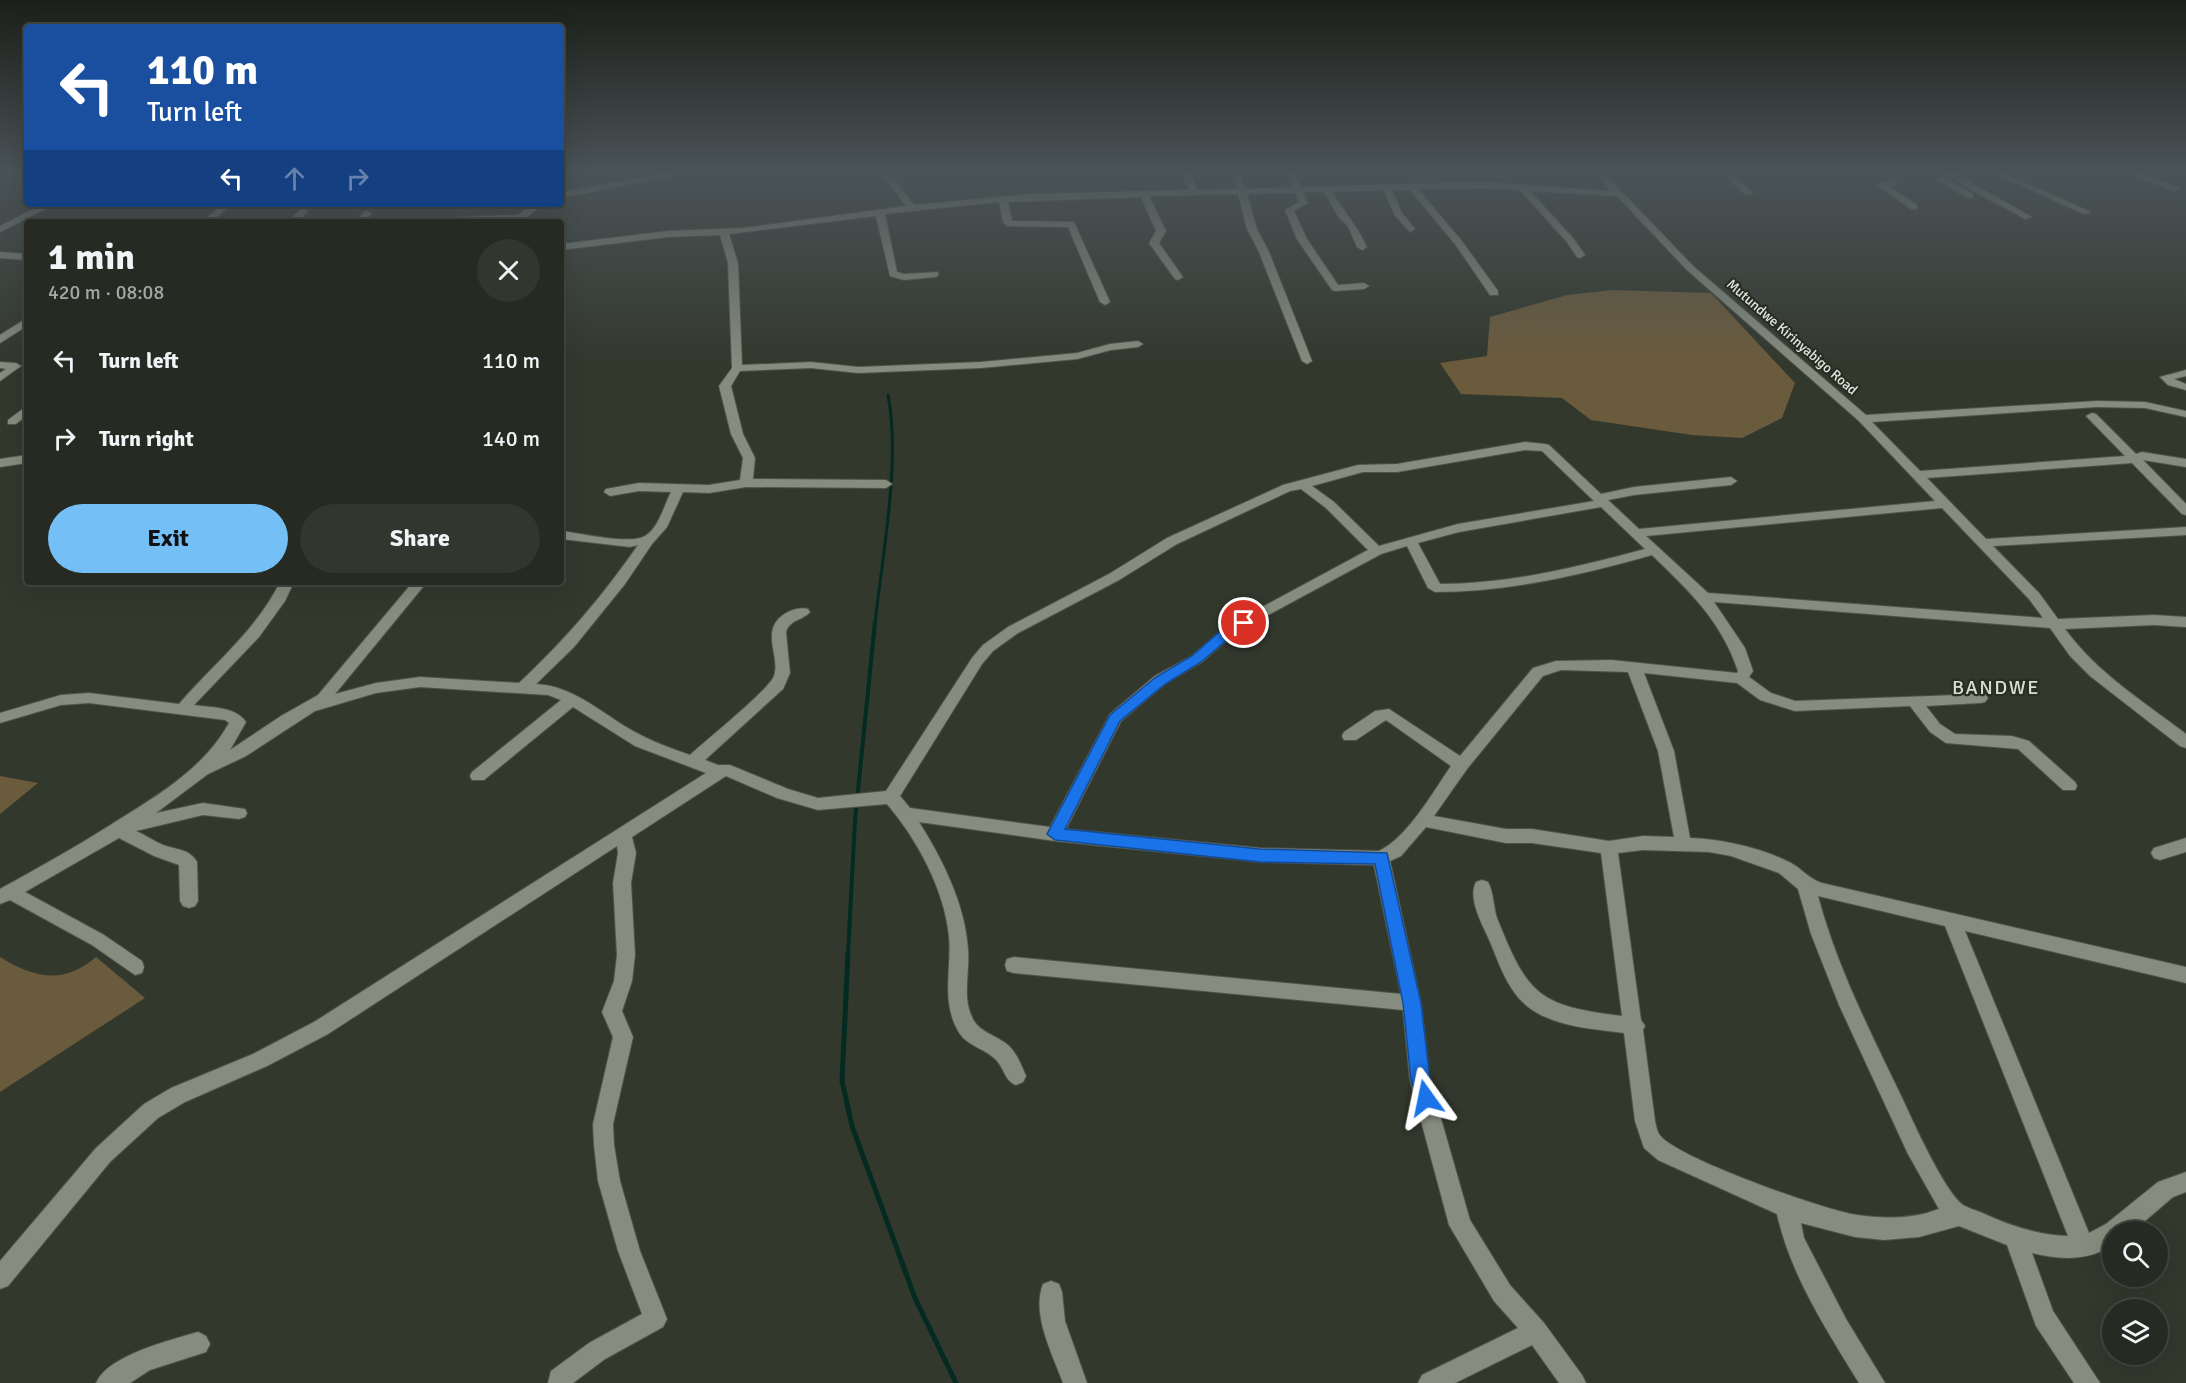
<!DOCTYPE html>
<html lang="en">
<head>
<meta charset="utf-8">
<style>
  :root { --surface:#262a22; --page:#32362f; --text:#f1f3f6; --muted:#a4a7a5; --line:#424640; --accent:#74c0f6 }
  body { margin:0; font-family:Signika,sans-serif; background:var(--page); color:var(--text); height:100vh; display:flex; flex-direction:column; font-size:22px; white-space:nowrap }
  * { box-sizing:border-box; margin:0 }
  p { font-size:20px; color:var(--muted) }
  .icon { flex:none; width:33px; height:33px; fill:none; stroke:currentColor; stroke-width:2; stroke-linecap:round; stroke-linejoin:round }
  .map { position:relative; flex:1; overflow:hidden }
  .sheet { position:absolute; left:24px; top:219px; width:540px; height:366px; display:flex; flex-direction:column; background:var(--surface); border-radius:6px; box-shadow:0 6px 24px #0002,0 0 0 2px var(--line) }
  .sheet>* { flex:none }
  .hud { position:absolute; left:24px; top:24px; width:540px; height:183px; border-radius:6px; box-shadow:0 6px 24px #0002,0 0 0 2px var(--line); background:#1a4fa0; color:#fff; overflow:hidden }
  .buttons { position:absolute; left:2102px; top:1221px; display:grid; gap:12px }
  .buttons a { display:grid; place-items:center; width:66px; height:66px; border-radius:50%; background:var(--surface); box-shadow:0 6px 24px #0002,0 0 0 2px var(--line); font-size:30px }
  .pin { position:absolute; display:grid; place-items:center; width:51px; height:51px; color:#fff; margin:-26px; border:3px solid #fff; border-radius:50%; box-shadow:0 2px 6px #0007 }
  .me { position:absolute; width:66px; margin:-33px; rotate:348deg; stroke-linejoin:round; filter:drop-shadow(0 0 4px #0008) }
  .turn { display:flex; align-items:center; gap:21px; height:126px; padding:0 24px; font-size:27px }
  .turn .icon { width:78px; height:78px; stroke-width:2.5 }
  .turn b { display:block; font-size:42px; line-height:51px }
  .lanes { display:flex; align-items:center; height:57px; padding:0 24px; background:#0003; justify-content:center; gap:30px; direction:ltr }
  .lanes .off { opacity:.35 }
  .round { display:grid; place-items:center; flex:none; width:63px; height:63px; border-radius:32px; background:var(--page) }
  .head { display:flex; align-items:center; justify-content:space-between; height:102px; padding:0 24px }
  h1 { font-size:36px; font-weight:700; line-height:45px }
  .cta { display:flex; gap:12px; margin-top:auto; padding:12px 24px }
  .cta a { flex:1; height:69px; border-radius:36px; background:var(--accent); color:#111; font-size:24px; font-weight:700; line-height:69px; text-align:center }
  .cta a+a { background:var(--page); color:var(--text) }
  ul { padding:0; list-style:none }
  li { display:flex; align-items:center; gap:18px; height:78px; padding:0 24px }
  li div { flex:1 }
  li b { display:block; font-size:22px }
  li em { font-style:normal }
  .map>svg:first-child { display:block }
</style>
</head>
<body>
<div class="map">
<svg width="2186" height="1383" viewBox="0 0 2186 1383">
  <rect width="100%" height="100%" fill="#33382d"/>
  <g fill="#6b5b3d">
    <polygon points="1612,290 1711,293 1795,383 1782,418 1742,438 1692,435 1591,420 1562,398 1461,394 1440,363 1487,356 1490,317 1567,295"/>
    <polygon points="0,776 38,783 0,814"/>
    <path d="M0,957c34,21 64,28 96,0l49,41 -145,94z"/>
  </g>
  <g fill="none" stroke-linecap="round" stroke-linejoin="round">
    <path stroke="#032b22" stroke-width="3" d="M875,624c7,-68 26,-163 13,-229"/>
    <polyline stroke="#032b22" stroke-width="4" points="848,954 855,820 875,622"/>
    <polyline stroke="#032b22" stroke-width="5" points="848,953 842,1081 852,1126 915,1298 956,1383"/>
    <g stroke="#4f544a" stroke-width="2">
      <g id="minor">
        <polygon points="669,173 686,173 561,198 561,192"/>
        <path d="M881,173h8l25,32 116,-11 159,-4 -7,-17h8l7,17 40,-1 -3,-16h6l5,16 47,-2 -6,-14h8l7,14 183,-5 127,9 -16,-18h9l89,93 173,149 231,-14 48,1 41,9v6l-41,-9 -48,-1 -225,15 48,49 205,-15 -37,-38 -2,-2 6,-3 4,1 40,40 6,-2 44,7v8l-43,-7 43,44v11l-4,-1 -50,-51 -205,15 59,61 200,-12v8l-193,11 46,47 19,26 96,-4 32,2v10l-32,-2 -89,4c32,44 79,73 121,105v14l-6,-2 -90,-70 -20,-20 -20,-28 -336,-26 31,46 8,23 -4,6 22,16 24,8 190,-7 3,4 -3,4 -5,1 -54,3 14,18 15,10 57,2 17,5 46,41 2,4 -2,4h-12l-45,-41 -72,-6 -16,-11 -20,-26 -115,5 -35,-11 -23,-17 -93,-10 30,78 16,87c32,1 72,10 101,25 11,6 18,16 31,20l364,84v16l-221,-52 124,302 17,-9 52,-42 28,-10v20l-13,5 -41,35h-20v14c-25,15 -52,14 -80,7l21,58 47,72h-26l-38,-57 -29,-81 -48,-19 -40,11 -35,3 -29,-3 -54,-14 3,15 42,81 39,64h-26c-32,-52 -69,-109 -82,-169l-119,-54 -14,-12 -9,-27 -11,-88c-39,-5 -89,-7 -112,-44 -11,-16 -17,-37 -25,-54 -7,-15 -19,-38 -11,-53l6,-2 6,2c6,11 5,24 9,36 31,78 42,88 125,98l-21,-163 -69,-10h-26l-80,-16 -25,29 -11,5 31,142 9,77 40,140 40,65 34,38 38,52 4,8h-27l-27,-38 -77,38h-37l4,-8 96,-47 -24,-27 -45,-76 -39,-145 -7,-70 -389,-37 -7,-2 -2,-6 2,-6 7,-2 387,37 -27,-129 -114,-3 -205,-21 -136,-19c24,38 46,82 49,127 2,23 -6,47 4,68 6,15 24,18 36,28 9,8 13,20 18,31l-3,6 -7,3c-11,-4 -11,-15 -19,-24 -10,-12 -28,-14 -37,-27 -20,-30 -8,-65 -11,-98 -5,-47 -32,-97 -62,-132l-69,6 -41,-12 -51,-22 -94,61 4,16 -5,30 4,72 -3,26 -10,30 11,26 -20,87 1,21 6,36 20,70 27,68 -4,8 -58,32 -32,24h-25l3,-12 38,-28 53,-29 -24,-63 -20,-70 -4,-36 -1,-21 20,-87 -11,-25 12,-31 3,-26 -4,-72 5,-30 -1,-7 -289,188 -61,32 -82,36 -27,16 -48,44 -102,124 -8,3v-28l96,-113 48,-44 27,-16 82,-34 61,-32 392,-249 -71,-27 -62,-39 -89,73h-12l-2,-4 2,-4 89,-72 -13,-5 -128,-8 -44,6 -61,18 -69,45 -38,18 -52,39 47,-10 42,6 2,4 -2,4 -6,2 -36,-4 -67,16c9,4 18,10 27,14 13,5 26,3 34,17l1,39 -3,5 -6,2 -6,-2 -3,-5 -1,-36 -25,-9 -35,-18 -94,54 79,43 38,26 2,6 -2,6 -7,2 -43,-30 -82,-45 -10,4v-15c38,-21 76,-42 112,-65 43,-27 91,-54 117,-101l-4,-3 -136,-17 -28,2 -61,18v-10l61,-18 28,-2 90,11c35,-41 77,-73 101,-122h14l-9,19 -26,36 -65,68c18,3 41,1 52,17l-16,28 51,-34 37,-21 95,-113h14l-92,112 41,-11 44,-6 99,6c46,-43 83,-86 119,-138l-8,2 -69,-8v-8c19,2 68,14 84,5 14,-8 19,-31 26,-44l-32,-1 -29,5 -6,-4 2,-3 33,-6 70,2 31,-5 3,-22 -12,-24 -12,-48 13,-18 -4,-105 -8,-28 -52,2 -107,13v-6l107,-13 75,-3 163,-22zM1484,188l36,2 47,52 10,15 3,1 5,-3 -12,-17 -43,-47 87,5 70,74 172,151 76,80 -296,28 -31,-29 26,-5 97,-10 6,-4 -6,-4 -97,10 -33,7 -52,-49 -4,-1 -20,-2 -128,22 -39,1 -75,20 -116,53 -58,36 -101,53 -25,18 -11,13 -86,133 -68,7 -30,-9 -58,-24h-12l-13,-5 78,-71 7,-16 -4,-41c4,-13 16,-11 24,-20l-2,-3c-10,-3 -26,4 -32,13 -11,16 4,37 -2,54 -4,13 -70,66 -84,79 -20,-7 -39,-14 -57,-24 -32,-18 -59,-45 -97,-47l38,-37 51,-63 27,-40 15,-17 16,-35 26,1 37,-6 140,1 6,-4 -6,-4 -133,-1 2,-21 -12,-24 -12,-48 9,-15 71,-3 47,5 123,-5 96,-9 34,-9 27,-3 5,-3 -5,-3 -28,3 -33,9 -96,9 -123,5 -47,-5 -69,3 -4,-102 -9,-29 147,-18 14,60 14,4 31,-3 3,-1v-4l-34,2 -7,-2 -12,-58 114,-12 4,20 4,4 61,1 32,75 5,3 5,-3 -36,-80 -62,-1 -4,-19 133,-5 15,34 -7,12 26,36 3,1 5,-3 -24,-34 7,-12 -17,-35 89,-2 9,35 12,23 43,109 5,3 5,-3 -43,-109 -12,-23 -10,-35 48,-1 4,9 -14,8 12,29 35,51 3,1 29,-2 5,-3 -5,-3 -26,2 -31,-46 -13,-28 14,-8 -5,-11h21l15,26 9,8 9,21 5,3 5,-3c-10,-21 -23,-36 -35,-55l52,-2 10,24 16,18 5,-3 -13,-16 -10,-23h18l45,54 35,51h8v-4l-37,-51 -43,-51zM1525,450l17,1 52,50 -136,23 -79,22 -45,-44 -22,-16 51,-14h34zM1301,489l25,19 42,42 -143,77 -33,29 -37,20 -45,38 -60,113 -140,-19 -10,-12 82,-132 11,-13 25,-18 101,-53 58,-36 113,-53zM1601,507l44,42c-67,18 -136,35 -205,35l-22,-41 41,-11zM1942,508l87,91 14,19 -335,-25 -62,-57zM1407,546l21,42 7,4c74,0 146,-17 217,-37 37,36 69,65 86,116l-1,2 -126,-13 -55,1 -23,7 -73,88 -71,-47 -14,2 -31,21 -2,4 2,4h12l30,-20 65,46c-18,26 -43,71 -72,85l-119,-3 -194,-19 55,-108 44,-37 37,-22 33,-29 146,-79zM1561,670l67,2 30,79 16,86 -31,-1 -34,5 -77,-12h-26l-72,-13 33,-47 76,-93zM1643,850l66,2 22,4 48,17 19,16 13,45 28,71 69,149 31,55c-26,10 -54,10 -82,6 -30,-4 -184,-58 -198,-81 -2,-3 -3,-9 -4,-13l-12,-91 2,-4 -4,-6 -23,-167zM1818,896l127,30 123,310c-31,-1 -60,-11 -88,-24 -5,-2 -12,-4 -17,-7 -18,-13 -49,-81 -59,-103 -32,-67 -67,-134 -86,-206z"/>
        <polygon points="1722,173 1731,173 1753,193 1746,195"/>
        <polygon points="1949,173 1959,173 1970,182 2032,217 2025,219 1964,186 1954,177 1947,179 1973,194 1973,198 1967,198 1936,179"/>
        <polygon points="1993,173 2004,173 2091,212 2084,214"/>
        <polygon points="2128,173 2140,173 2180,189 2173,191"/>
        <polygon points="1894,179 1898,182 1897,184 1888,186 1917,205 1917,209 1911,209 1877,185"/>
        <polygon points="44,204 55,204 0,232 0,226"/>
        <polygon points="223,204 232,204 211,222 202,222"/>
        <polygon points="533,204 543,204 521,222 454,222 453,220 457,217 518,215"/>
        <polygon points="301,209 308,211 298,222 289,222"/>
        <polygon points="365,211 372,213 364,222 355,222"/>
        <polygon points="0,252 27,254 27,260 0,258"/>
        <polygon points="27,318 27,326 0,343 0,335"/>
        <polygon points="0,362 16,363 21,366 0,381 0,373 6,369 0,368"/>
        <polygon points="2186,370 2186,376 2174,379 2186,384 2186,390 2168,385 2160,377"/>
        <polygon points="27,406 27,415 16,424 8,424 8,420"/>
        <polygon points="27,455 27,463 0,467 0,459"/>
        <polygon points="2186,838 2186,852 2160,860 2154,858 2151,853 2154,848"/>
        <path d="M1051,1281l8,3 3,8 3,29 22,62h-24c-10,-28 -32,-69 -20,-99z"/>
        <path d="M198,1332l8,4 4,8 -4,8 -56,18 -20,13h-34c12,-28 75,-43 102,-51z"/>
      </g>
    </g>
    <use href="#minor" fill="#868c7e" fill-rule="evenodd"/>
  </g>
  <linearGradient id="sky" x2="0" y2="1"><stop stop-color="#1c1f19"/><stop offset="0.47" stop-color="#4a5357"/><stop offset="1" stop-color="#4a5357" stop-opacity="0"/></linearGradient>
  <rect width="2186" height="366" fill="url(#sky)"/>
  <polygon fill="#1a73e8" stroke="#114b97" stroke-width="1.5" points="1244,619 1248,620 1248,626 1235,633 1201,662 1165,684 1120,721 1065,829 1260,849 1387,853 1421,1003 1430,1080 1435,1098 1432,1104 1426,1107 1419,1104 1411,1080 1403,1003 1375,864 1260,862 1055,840 1047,834 1110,715 1156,677 1192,656 1225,627"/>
  <g text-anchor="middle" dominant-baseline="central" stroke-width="4.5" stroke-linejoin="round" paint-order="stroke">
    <g font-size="14" fill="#e4e7e0" stroke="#292e23">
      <text transform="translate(1792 337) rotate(41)">Mutundwe Kirinyabigo Road</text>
    </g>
    <g font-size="20" letter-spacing="1.5" fill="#d8dfd0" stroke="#292e23">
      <text x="1996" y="687">BANDWE</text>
    </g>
  </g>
</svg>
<div class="buttons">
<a><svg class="icon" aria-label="search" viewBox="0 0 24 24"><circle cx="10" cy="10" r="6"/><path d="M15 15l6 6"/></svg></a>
<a><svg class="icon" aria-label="layers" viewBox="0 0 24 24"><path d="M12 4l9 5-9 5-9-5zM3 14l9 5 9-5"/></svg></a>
</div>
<div class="pin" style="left:1244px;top:623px;background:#d93025"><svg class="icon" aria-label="arrive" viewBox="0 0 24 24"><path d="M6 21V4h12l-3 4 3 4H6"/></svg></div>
<svg class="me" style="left:1426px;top:1098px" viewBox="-20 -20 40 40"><path d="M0-17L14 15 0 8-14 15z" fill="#1a73e8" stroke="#fff" stroke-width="4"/></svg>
<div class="hud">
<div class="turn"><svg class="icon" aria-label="left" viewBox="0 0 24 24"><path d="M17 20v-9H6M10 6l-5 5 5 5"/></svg><div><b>110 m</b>Turn left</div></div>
<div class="lanes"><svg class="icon" aria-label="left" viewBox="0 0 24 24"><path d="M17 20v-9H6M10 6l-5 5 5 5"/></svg><svg class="icon off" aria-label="ahead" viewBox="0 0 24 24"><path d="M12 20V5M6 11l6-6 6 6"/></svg><svg class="icon off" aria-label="right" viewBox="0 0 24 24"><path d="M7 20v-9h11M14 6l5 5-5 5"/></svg></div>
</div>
<section class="sheet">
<div class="head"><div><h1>1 min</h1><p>420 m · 08:08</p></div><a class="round"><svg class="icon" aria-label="close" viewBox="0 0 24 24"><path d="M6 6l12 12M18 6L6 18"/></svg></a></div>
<ul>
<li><svg class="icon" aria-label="left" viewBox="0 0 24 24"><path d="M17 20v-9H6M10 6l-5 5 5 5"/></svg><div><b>Turn left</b></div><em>110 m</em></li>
<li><svg class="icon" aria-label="right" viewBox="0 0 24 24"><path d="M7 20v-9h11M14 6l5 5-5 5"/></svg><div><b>Turn right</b></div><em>140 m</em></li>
</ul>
<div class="cta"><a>Exit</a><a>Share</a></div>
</section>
</div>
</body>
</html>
